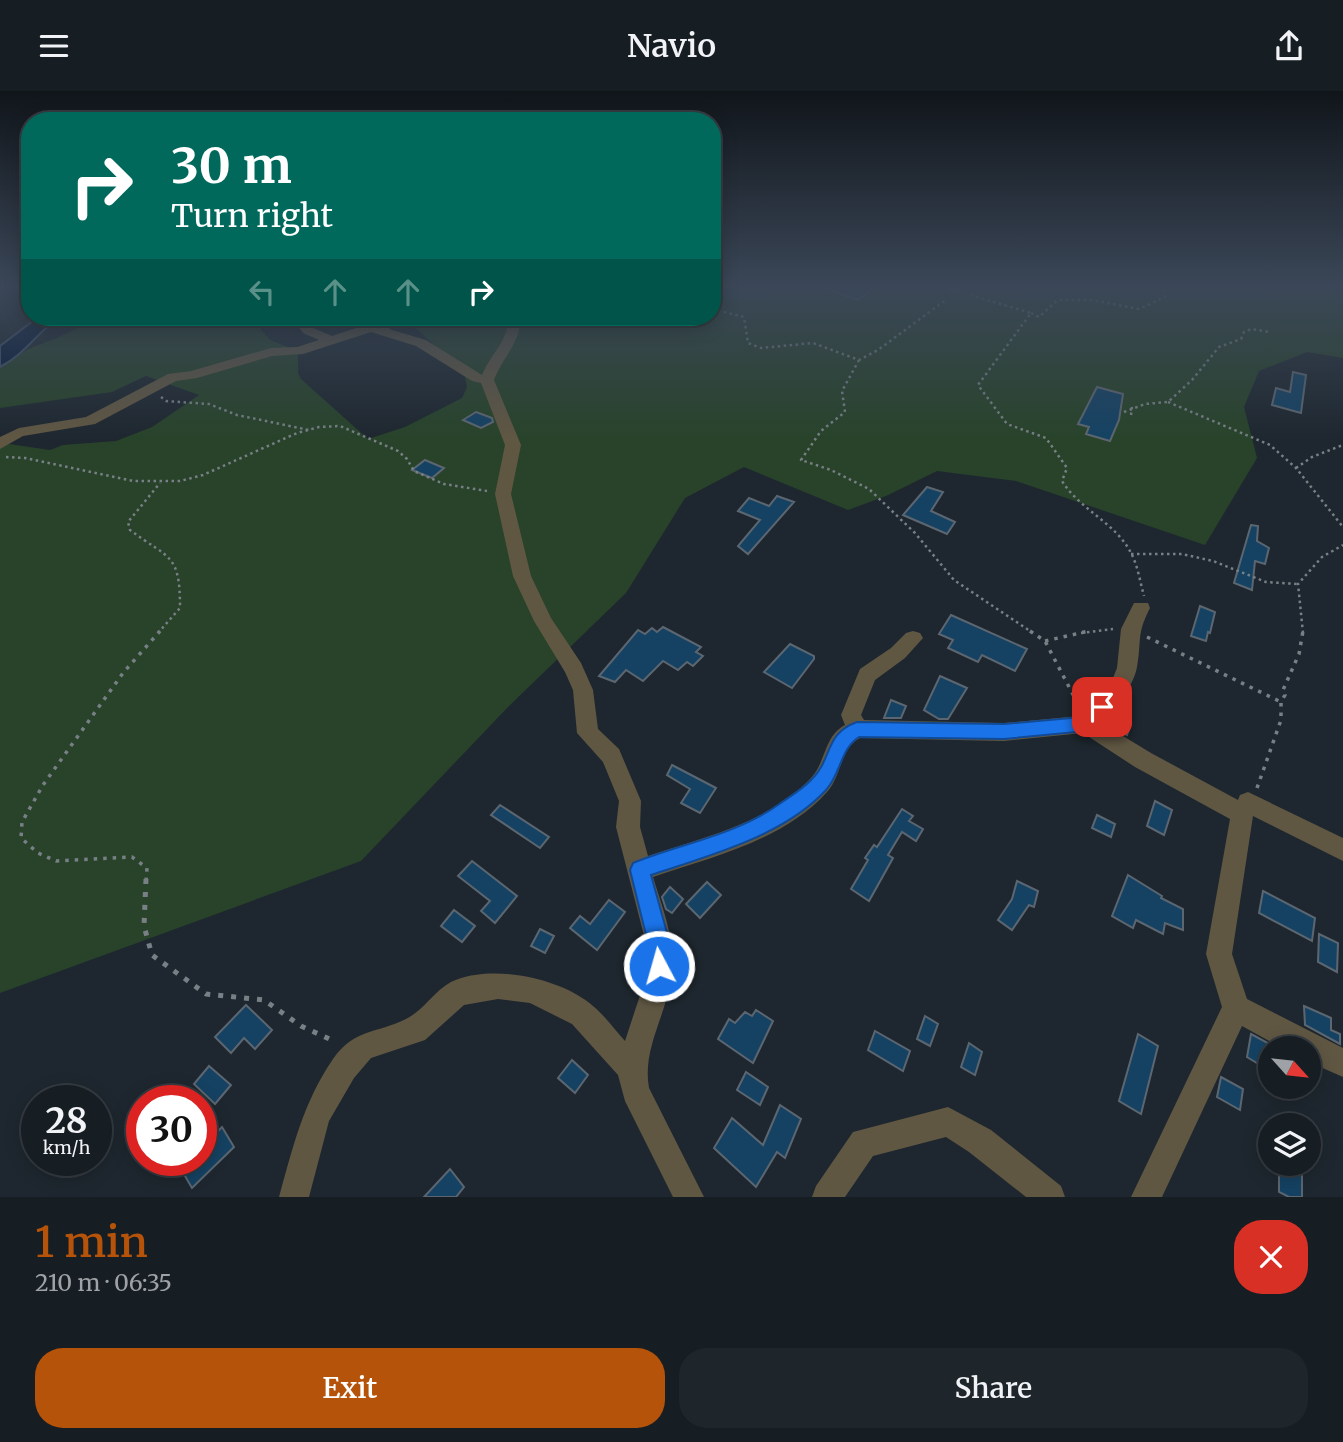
<!DOCTYPE html>
<html lang="en">
<head>
<meta charset="utf-8">
<style>
  :root { --surface:#161d23; --page:#1f262b; --text:#f1f3f6; --muted:#9ea2a6; --line:#353b41; --accent:#b45309 }
  body { margin:0; font-family:Merriweather,serif; background:var(--page); color:var(--text); height:100vh; display:flex; flex-direction:column; font-size:26px; white-space:nowrap }
  * { box-sizing:border-box; margin:0 }
  p { font-size:23px; color:var(--muted) }
  .icon { flex:none; width:38px; height:38px; fill:none; stroke:currentColor; stroke-width:2; stroke-linecap:round; stroke-linejoin:round }
  .map { position:relative; height:1106px; overflow:hidden }
  .details { display:flex; flex-direction:column; background:var(--surface); flex:1 }
  .details>* { flex:none }
  .hud { position:absolute; left:21px; top:21px; width:700px; height:214px; border-radius:28px; box-shadow:0 4px 18px #0003,0 0 0 2px var(--line); background:#00695c; color:#fff; overflow:hidden }
  .needle { width:46px; rotate:117deg }
  .tools { position:absolute; left:1258px; top:945px; display:grid; gap:14px }
  .tools a { display:grid; place-items:center; width:63px; height:63px; border-radius:50%; background:var(--surface); box-shadow:0 4px 18px #0003,0 0 0 2px var(--line); font-size:35px }
  .speed { position:absolute; left:21px; top:994px; display:flex; gap:14px; font-size:35px; font-weight:700; text-align:center }
  .speed>* { display:grid; place-content:center; width:91px; height:91px; border-radius:50%; background:var(--surface); box-shadow:0 4px 18px #0003,0 0 0 2px var(--line); line-height:1 }
  .speed small { font-size:18px; font-weight:400 }
  .speed .limit { border:10px solid #d22; background:#fff; color:#111 }
  .pin { position:absolute; display:grid; place-items:center; width:60px; height:60px; color:#fff; margin:-30px; border-radius:14px; box-shadow:0 4px 10px #0006 }
  .me { position:absolute; width:77px; margin:-38px; rotate:354deg; stroke-linejoin:round; filter:drop-shadow(0 0 5px #0008) }
  .turn { display:flex; align-items:center; gap:24px; height:147px; padding:0 35px; font-size:32px }
  .turn .icon { width:91px; height:91px; stroke-width:2.5 }
  .turn b { display:block; font-size:49px; line-height:60px }
  .lanes { display:flex; align-items:center; height:66px; padding:0 35px; background:#0003; justify-content:center; gap:35px; direction:ltr }
  .lanes .off { opacity:.35 }
  .round { display:grid; place-items:center; flex:none; width:74px; height:74px; border-radius:28px; background:var(--page) }
  .headline { display:flex; align-items:center; justify-content:space-between; height:119px; padding:0 35px }
  h1 { font-size:42px; font-weight:600; line-height:52px; color:var(--accent) }
  .button { display:flex; gap:14px; margin-top:auto; padding:14px 35px }
  .button a { flex:1; height:80px; border-radius:28px; background:var(--accent); color:#fff; font-size:28px; font-weight:600; line-height:80px; text-align:center }
  .button a+a { background:var(--page); color:var(--text) }
  header { display:flex; justify-content:space-between; align-items:center; height:91px; padding:0 35px; background:var(--surface); font-size:32px; font-weight:600 }
  .map>svg:first-child { display:block }
</style>
</head>
<body>
<header><svg class="icon" aria-label="menu" viewBox="0 0 24 24"><path d="M4 6h16M4 12h16M4 18h16"/></svg>Navio<svg class="icon" aria-label="share" viewBox="0 0 24 24"><path d="M12 15V3M7 8l5-5 5 5M5 13v7h14v-7"/></svg></header>
<div class="map">
<svg width="1343" height="1106" viewBox="0 0 1343 1106">
  <rect width="100%" height="100%" fill="#1e272f"/>
  <polygon fill="#28432a" points="712,195 1343,195 1343,267 1307,261 1259,280 1244,316 1257,367 1205,454 1016,390 937,380 886,405 848,419 744,376 685,407 626,502 509,615 361,770 0,902 0,356 9,353 50,359 63,354 116,350 152,336 199,304 146,285 112,301 0,317 0,276 28,258 57,247 100,226 250,226 270,249 298,260 298,282 301,288 368,348 405,336 462,307 467,296 464,281 406,228 397,226 712,226"/>
  <path fill="#001638" stroke="#40526b" stroke-width="2" d="M38,226h21c-23,17 -33,36 -59,50v-21z"/>
  <g fill="#154263" stroke="#5c6670" stroke-width="2">
    <polygon points="824,195 876,195 858,209 824,197"/>
    <polygon points="1293,281 1306,284 1301,322 1272,314 1276,297 1290,301"/>
    <polygon points="1097,296 1123,303 1119,329 1110,350 1086,343 1089,336 1078,333"/>
    <polygon points="476,321 492,327 493,331 481,337 463,329"/>
    <polygon points="425,369 444,377 432,387 412,379"/>
    <polygon points="927,396 943,401 931,420 955,431 947,443 903,424"/>
    <polygon points="777,405 794,411 748,463 738,455 760,429 738,420 749,407 769,415"/>
    <polygon points="1251,434 1258,435 1257,450 1269,457 1265,473 1255,470 1252,499 1234,492"/>
    <polygon points="1200,515 1215,521 1210,542 1208,541 1206,550 1191,545"/>
    <polygon points="951,524 1027,558 1015,580 982,564 978,571 948,557 953,549 939,543"/>
    <polygon points="663,536 701,556 696,561 703,565 693,575 687,571 678,579 663,570 643,590 626,579 615,591 599,585 638,539 645,543 652,537 657,541"/>
    <polygon points="790,553 814,565 814,568 792,597 764,581"/>
    <polygon points="940,585 967,597 948,628 939,628 924,619"/>
    <polygon points="891,609 906,615 901,627 884,627"/>
    <polygon points="1113,625 1131,633 1127,644 1110,634"/>
    <polygon points="672,674 716,697 700,722 681,712 690,698 667,684"/>
    <polygon points="1155,710 1172,719 1164,744 1147,735"/>
    <polygon points="500,714 549,746 540,757 491,724"/>
    <polygon points="902,718 913,725 909,730 923,738 916,750 902,741 888,764 893,767 869,810 851,798 868,769 865,767 874,754 877,756"/>
    <polygon points="1097,724 1115,733 1111,746 1092,737"/>
    <polygon points="472,770 517,805 495,832 481,820 490,810 458,785"/>
    <polygon points="1128,784 1162,805 1161,807 1183,818 1183,839 1165,832 1163,843 1136,829 1133,837 1112,825"/>
    <polygon points="1017,790 1038,800 1034,816 1029,814 1012,839 998,829 1012,808"/>
    <polygon points="707,791 721,804 700,827 686,813"/>
    <polygon points="670,796 683,808 672,822 666,818 662,806"/>
    <polygon points="1263,800 1315,827 1312,850 1259,822"/>
    <polygon points="609,809 625,821 597,859 570,837 580,825 590,833"/>
    <polygon points="454,819 475,835 462,851 441,835"/>
    <polygon points="540,838 554,845 545,862 531,855"/>
    <polygon points="1319,843 1338,852 1337,881 1318,871"/>
    <polygon points="246,914 272,939 255,958 244,947 231,962 215,946"/>
    <polygon points="1304,915 1331,927 1331,939 1340,943 1340,953 1305,934"/>
    <polygon points="756,919 773,930 753,972 718,948 729,928 735,932 745,921 752,925"/>
    <polygon points="925,925 938,933 930,955 917,948"/>
    <polygon points="875,940 910,960 903,980 868,959"/>
    <polygon points="1138,943 1158,955 1141,1023 1119,1010"/>
    <polygon points="1251,943 1277,957 1270,957 1270,980 1247,966"/>
    <polygon points="969,952 982,961 975,984 961,976"/>
    <polygon points="572,969 588,984 575,1002 558,987"/>
    <polygon points="209,975 231,994 215,1013 194,993"/>
    <polygon points="746,981 768,996 760,1014 737,999"/>
    <polygon points="1221,986 1243,998 1240,1019 1217,1006"/>
    <polygon points="780,1014 801,1028 785,1067 777,1061 756,1096 714,1057 732,1027 763,1054"/>
    <polygon points="222,1036 234,1056 192,1097 181,1078 189,1069 201,1069 201,1057"/>
    <polygon points="1279,1073 1302,1073 1302,1106 1289,1106 1279,1101"/>
    <polygon points="450,1078 464,1096 456,1106 424,1106"/>
  </g>
  <g fill="none" stroke-linecap="round" stroke-linejoin="round">
    <g stroke="#788086" stroke-width="2.5" stroke-dasharray="2.5 3.5" stroke-linecap="butt">
      <path d="M970,204l61,18 -53,72 29,39 39,14 21,30 -5,13c18,29 54,42 69,72 7,13 9,29 13,43"/>
      <polyline points="712,218 744,226 748,252 761,257 813,252 859,269 878,259 947,208"/>
      <polyline points="1031,222 1039,226 1058,209 1092,209 1139,218 1165,206 1164,195"/>
      <polyline points="859,269 842,300 845,321 821,340 801,369 831,379 869,398 915,442 954,489 1033,542"/>
      <polyline points="161,306 166,310 209,313 237,324 309,339"/>
      <polyline points="1168,311 1270,354 1296,377 1343,436"/>
      <polyline points="1124,321 1145,313 1168,311 1192,289 1219,256 1241,248 1244,241 1251,238 1270,241"/>
      <polyline points="1131,324 1132,316"/>
      <polyline points="6,366 25,367 133,390 180,390 203,384 297,342 319,336 340,335 398,360 407,368 414,380 444,393 487,400"/>
      <polyline points="1296,377 1312,366 1343,354"/>
      <polyline points="1131,463 1182,463 1213,470 1266,491 1298,493"/>
      <path d="M158,542l22,-25c0,-55 -10,-48 -50,-78l-2,-8 32,-39"/>
      <polyline points="1081,542 1113,538"/>
      <polyline points="1303,542 1298,493 1322,466 1343,454"/>
    </g>
    <g stroke="#788086" stroke-width="3.5" stroke-dasharray="3.5 6" stroke-linecap="butt">
      <polyline points="1030,540 1045,550 1079,615"/>
      <polyline points="1147,546 1281,611"/>
      <polyline points="1045,550 1089,540"/>
      <polyline points="1257,697 1281,629 1281,611 1285,604 1283,599 1299,563 1303,540"/>
      <polyline points="146,790 147,777 132,766 56,770 38,762 21,747 22,731 43,694 123,582 160,540"/>
    </g>
    <polyline stroke="#788086" stroke-width="5" stroke-dasharray="5 8" stroke-linecap="butt" points="146,788 144,835 152,864 206,903 264,909 301,935 336,951"/>
    <g fill="#605743" fill-rule="evenodd">
      <polygon points="943,195 956,195 963,201 953,204"/>
      <path d="M292,226h12l7,10 21,9 33,-11 1,-5h8l18,10 34,10 56,35c11,-25 24,-30 27,-58h12c-2,29 -17,37 -27,63l27,65 -10,49 20,82 20,42 30,45 12,27 5,39 21,20 22,52 -1,26 8,29c56,-19 121,-33 163,-78 15,-16 13,-42 34,-53l-4,-10 19,-46 31,-21 15,-15 7,-2 7,2 3,5 -18,20 -30,22 -14,35 3,5 140,3 76,-7 33,-38 4,-10 4,-39 13,-26h14l2,5c-14,27 -8,32 -13,59 -4,22 -23,39 -37,55l51,31 87,47 2,-5 8,-3 95,46v23l-90,-45 -21,138 15,45 96,49v29l-34,-15v-14h-27l-40,-22 -80,171h-31l91,-190 -16,-53 24,-135 -95,-52 -52,-34 -79,8 -144,-3c-21,11 -18,38 -33,54 -43,48 -115,65 -174,85 10,33 24,66 18,101 -5,38 -29,71 -22,110l55,109h-31l-48,-96 -7,-26 -46,-51 -42,-21 -32,-4 -34,6 -39,35 -54,18 -17,20 -25,43 -20,76h-30c14,-50 24,-94 54,-138 22,-31 43,-25 73,-40 17,-8 28,-28 45,-37 39,-19 110,-4 142,24 12,10 22,24 32,35l20,-61 3,-29 -32,-124 3,-26 -16,-39 -26,-29 -4,-43 -8,-18 -31,-51 -21,-45 -18,-82 10,-49 -24,-62 -9,-2 -56,-35 -45,-14 -68,22 -31,2 -75,22 -21,3 -81,43 -72,12 -23,13v-12l19,-9 67,-11 82,-43 23,-3 80,-23 26,-1 22,-7 -16,-7z"/>
      <polygon points="948,1016 991,1039 1061,1095 1065,1106 1026,1106 969,1061 946,1046 873,1065 845,1106 812,1106 816,1095 853,1041"/>
    </g>
  </g>
  <linearGradient id="sky" x2="0" y2="1"><stop stop-color="#10151a"/><stop offset="0.56" stop-color="#3b4758"/><stop offset="1" stop-color="#3b4758" stop-opacity="0"/></linearGradient>
  <rect width="1343" height="349" fill="url(#sky)"/>
  <path fill="#1a73e8" stroke="#114b97" stroke-width="2" d="M1102,609l6,2 2,5 -17,22 -7,2 -82,8 -145,-2c-19,12 -18,37 -33,53 -42,46 -118,66 -175,85l21,76 -5,23 -8,3 -7,-3 -3,-8 1,-15 -20,-81 3,-7c47,-19 102,-28 145,-58 11,-8 25,-16 34,-26 21,-21 12,-45 45,-57l147,2 78,-7 14,-15z"/>
</svg>
<div class="tools">
<a><svg class="needle" viewBox="-14 -14 28 28"><path d="M0-13l5 13h-10z" fill="#e53935"/><path d="M0 13l5-13h-10z" fill="#9ea2a6"/></svg></a>
<a><svg class="icon" aria-label="layers" viewBox="0 0 24 24"><path d="M12 4l9 5-9 5-9-5zM3 14l9 5 9-5"/></svg></a>
</div>
<div class="speed"><div>28<small>km/h</small></div><div class="limit">30</div></div>
<div class="pin" style="left:1102px;top:616px;background:#d93025"><svg class="icon" aria-label="arrive" viewBox="0 0 24 24"><path d="M6 21V4h12l-3 4 3 4H6"/></svg></div>
<svg class="me" style="left:659px;top:875px" viewBox="-20 -20 40 40"><circle r="17" fill="#1a73e8" stroke="#fff" stroke-width="3"/><path d="M0-11L8 9 0 5-8 9z" fill="#fff"/></svg>
<div class="hud">
<div class="turn"><svg class="icon" aria-label="right" viewBox="0 0 24 24"><path d="M7 20v-9h11M14 6l5 5-5 5"/></svg><div><b>30 m</b>Turn right</div></div>
<div class="lanes"><svg class="icon off" aria-label="left" viewBox="0 0 24 24"><path d="M17 20v-9H6M10 6l-5 5 5 5"/></svg><svg class="icon off" aria-label="ahead" viewBox="0 0 24 24"><path d="M12 20V5M6 11l6-6 6 6"/></svg><svg class="icon off" aria-label="ahead" viewBox="0 0 24 24"><path d="M12 20V5M6 11l6-6 6 6"/></svg><svg class="icon" aria-label="right" viewBox="0 0 24 24"><path d="M7 20v-9h11M14 6l5 5-5 5"/></svg></div>
</div>
</div>
<section class="details">
<div class="headline"><div><h1>1 min</h1><p>210 m · 06:35</p></div><a class="round" style="background:#d93025;color:#fff"><svg class="icon" aria-label="close" viewBox="0 0 24 24"><path d="M6 6l12 12M18 6L6 18"/></svg></a></div>
<div class="button"><a>Exit</a><a>Share</a></div>
</section>
</body>
</html>
